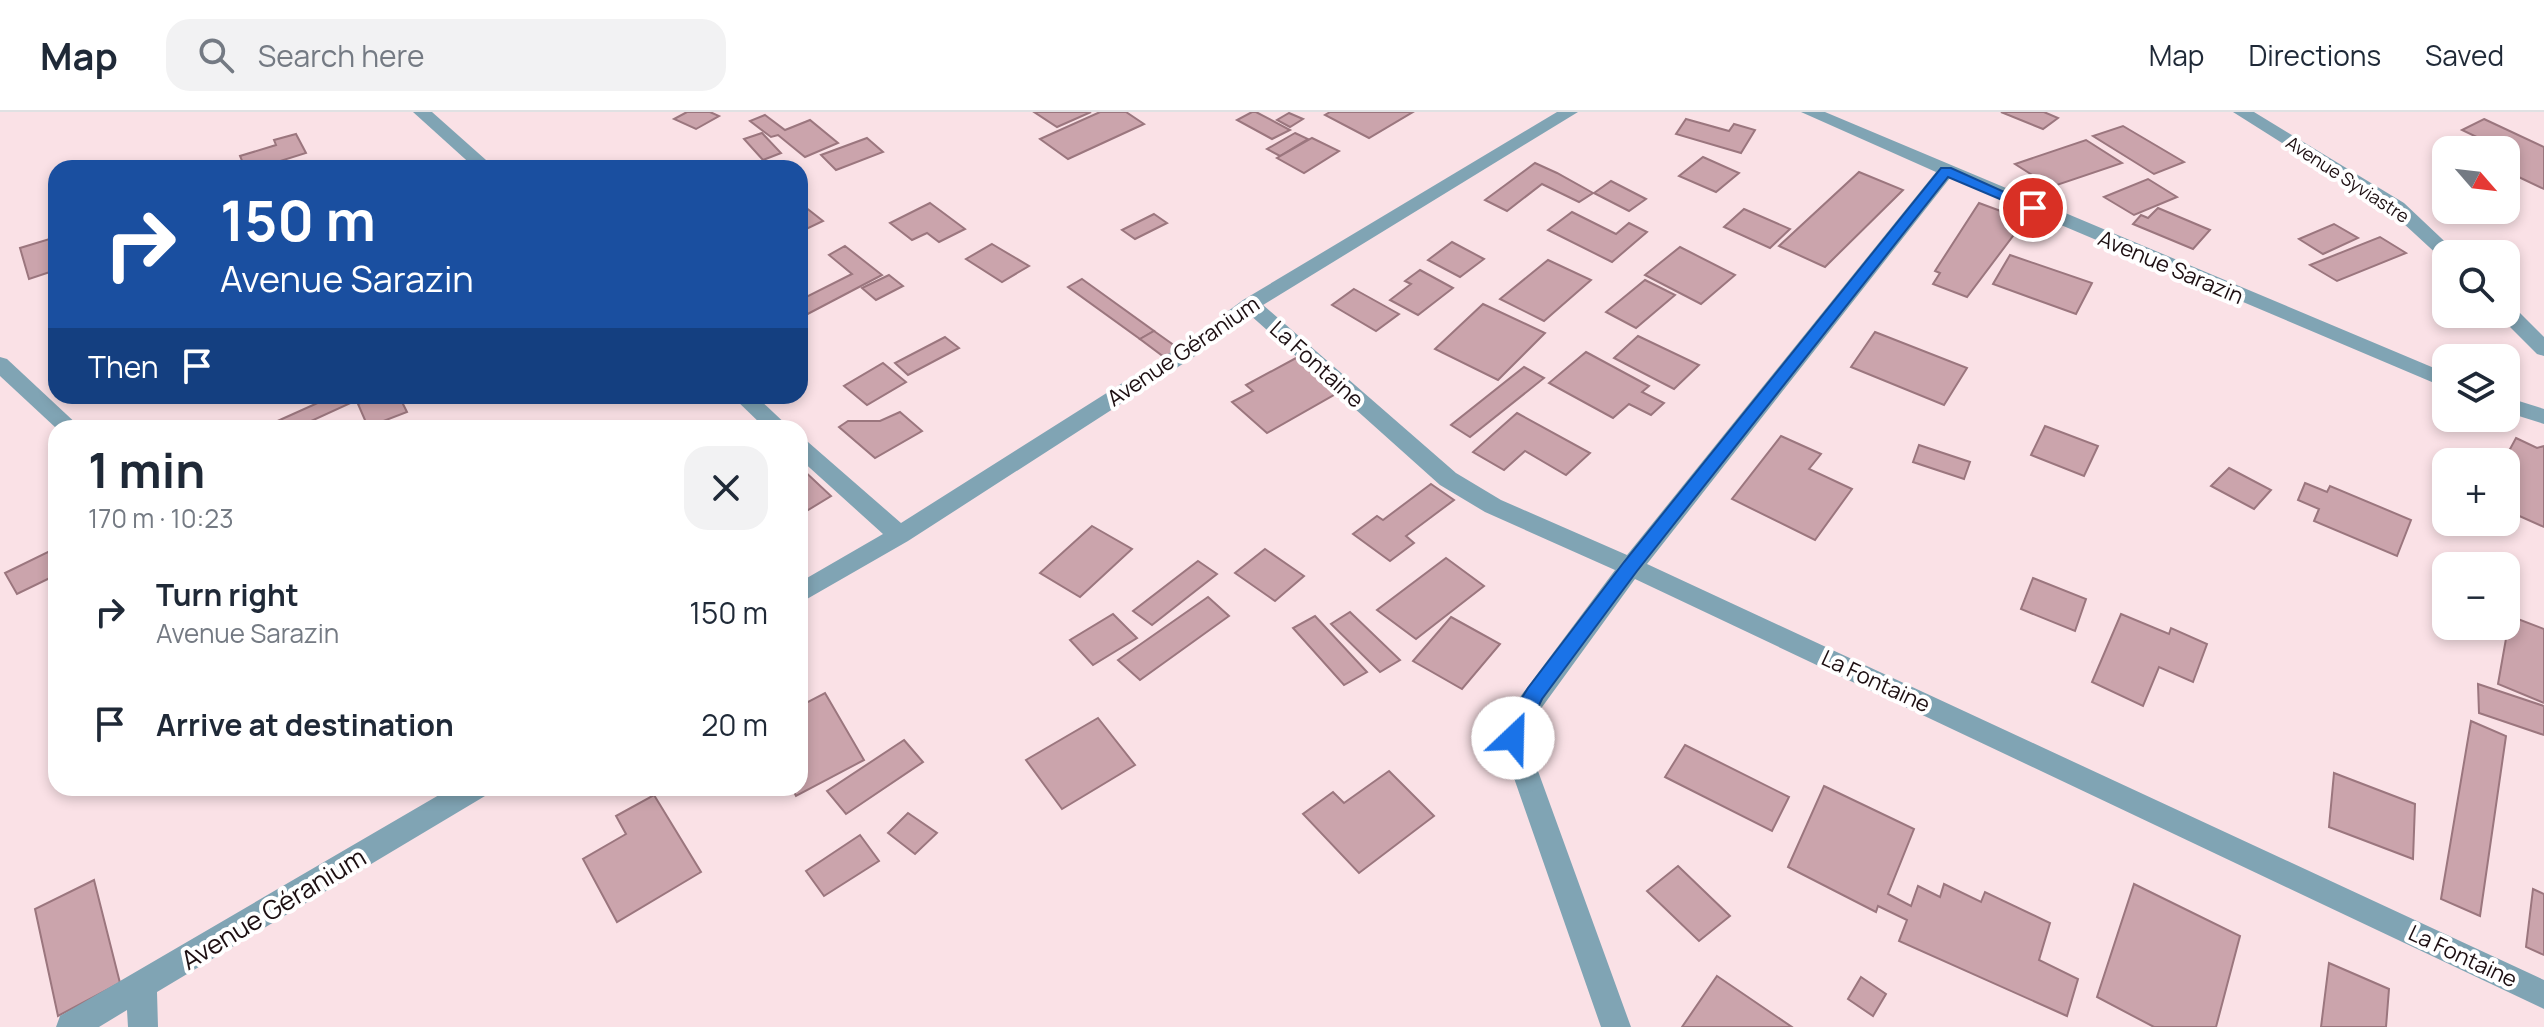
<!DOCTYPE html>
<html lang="en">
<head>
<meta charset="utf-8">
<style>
  :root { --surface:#fff; --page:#f2f2f3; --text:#1f2937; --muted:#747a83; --line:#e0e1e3 }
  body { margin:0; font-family:Manrope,sans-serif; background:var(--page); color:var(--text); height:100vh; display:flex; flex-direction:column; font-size:30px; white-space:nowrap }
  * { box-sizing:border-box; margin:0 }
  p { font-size:26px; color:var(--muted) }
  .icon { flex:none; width:44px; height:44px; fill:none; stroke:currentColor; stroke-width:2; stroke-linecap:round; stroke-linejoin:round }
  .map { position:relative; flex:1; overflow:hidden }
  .details { position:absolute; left:48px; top:308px; width:760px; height:376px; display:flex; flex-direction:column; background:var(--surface); border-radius:24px; box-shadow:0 4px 12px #0003 }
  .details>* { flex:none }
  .hud { position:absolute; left:48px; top:48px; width:760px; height:244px; border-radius:24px; box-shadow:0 4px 12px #0003; background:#1a4fa0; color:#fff; overflow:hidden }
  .needle { width:52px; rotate:118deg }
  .fabs { position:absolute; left:2432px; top:24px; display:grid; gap:16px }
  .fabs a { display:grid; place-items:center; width:88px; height:88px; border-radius:16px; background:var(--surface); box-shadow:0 4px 12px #0003; font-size:40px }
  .pin { position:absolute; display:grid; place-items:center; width:68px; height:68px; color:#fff; margin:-34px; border:4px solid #fff; border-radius:50%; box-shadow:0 2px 8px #0007 }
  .me { position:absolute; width:88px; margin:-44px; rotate:24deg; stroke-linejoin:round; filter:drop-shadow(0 0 6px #0008) }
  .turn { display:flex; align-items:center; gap:28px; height:168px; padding:0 40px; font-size:36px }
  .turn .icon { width:104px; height:104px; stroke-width:2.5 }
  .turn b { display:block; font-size:56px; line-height:68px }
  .then { display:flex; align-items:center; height:76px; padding:0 40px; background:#0003; gap:16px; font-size:30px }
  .round { display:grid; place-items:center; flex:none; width:84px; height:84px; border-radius:24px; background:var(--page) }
  .summary { display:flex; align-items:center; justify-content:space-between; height:136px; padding:0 40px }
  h1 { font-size:48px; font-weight:700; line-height:60px }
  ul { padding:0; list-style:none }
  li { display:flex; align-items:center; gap:24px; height:112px; padding:0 40px }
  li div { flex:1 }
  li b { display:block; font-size:30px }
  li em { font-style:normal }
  header { display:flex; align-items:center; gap:48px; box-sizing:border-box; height:112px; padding:0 40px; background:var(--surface); border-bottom:2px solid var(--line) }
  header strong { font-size:38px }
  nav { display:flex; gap:44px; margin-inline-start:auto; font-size:28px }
  .search { width:560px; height:72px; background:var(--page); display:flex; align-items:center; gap:20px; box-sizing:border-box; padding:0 28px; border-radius:24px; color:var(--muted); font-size:30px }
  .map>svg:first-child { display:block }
</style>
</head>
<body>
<header>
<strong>Map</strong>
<div class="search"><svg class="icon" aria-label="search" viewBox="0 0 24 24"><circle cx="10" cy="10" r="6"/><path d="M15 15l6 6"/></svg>Search here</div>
<nav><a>Map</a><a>Directions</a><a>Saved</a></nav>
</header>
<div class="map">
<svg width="2544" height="915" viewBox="0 0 2544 915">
  <rect width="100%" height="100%" fill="#fae1e6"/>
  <g fill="#cba4ac" stroke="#9b767e" stroke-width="2">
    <polygon points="687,0 710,0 719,4 696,17 674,7"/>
    <polygon points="1034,0 1091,0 1057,15"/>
    <polygon points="1100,0 1126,0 1144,12 1068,47 1040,27"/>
    <polygon points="1252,0 1256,0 1290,18 1272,27 1237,8"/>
    <polygon points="1330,0 1413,0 1369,26 1325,3"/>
    <polygon points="2001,0 2044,0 2058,6 2043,17"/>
    <polygon points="1289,1 1303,7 1290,15 1277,8"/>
    <polygon points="765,3 785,18 810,8 838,31 805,45 778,23 771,25 750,9"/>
    <polygon points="1686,7 1729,19 1734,12 1755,18 1741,41 1676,22"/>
    <polygon points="2484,7 2544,35 2544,77 2506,59 2506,38 2461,37 2481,27 2462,18"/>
    <polygon points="2123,14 2184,50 2154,62 2093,24"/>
    <polygon points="762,21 781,41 763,48 744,27"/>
    <polygon points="1295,21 1308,27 1280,44 1267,37"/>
    <polygon points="296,22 306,41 258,56 245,56 240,44 276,33 274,28"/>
    <polygon points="867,26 883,40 836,58 821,43"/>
    <polygon points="1312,26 1339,39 1304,61 1277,46"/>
    <polygon points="2086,28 2122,51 2051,75 2015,52"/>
    <polygon points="1703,45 1739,61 1716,80 1679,64"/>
    <polygon points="1535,51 1557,61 1593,81 1579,90 1542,72 1507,99 1485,88"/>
    <polygon points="1859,60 1903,78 1825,155 1779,134"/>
    <polygon points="2148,67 2177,85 2134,103 2104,85"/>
    <polygon points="1611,69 1646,87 1629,99 1594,81"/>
    <polygon points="800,91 823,109 800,120"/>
    <polygon points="930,91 965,117 939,130 927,121 912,128 890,111"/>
    <polygon points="1979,91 2025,108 1967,185 1933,172 1940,161 1935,159"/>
    <polygon points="2158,96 2210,118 2193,137 2133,112 2141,103 2148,106"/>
    <polygon points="1744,97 1790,117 1770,136 1724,115"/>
    <polygon points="1572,100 1616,122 1629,111 1647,120 1612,150 1548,118"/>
    <polygon points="1154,102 1167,111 1135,127 1122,118"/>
    <polygon points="2334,112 2358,126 2323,142 2299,127"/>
    <polygon points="56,125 56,158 29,167 20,136"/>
    <polygon points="2380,125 2406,141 2337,169 2310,153"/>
    <polygon points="1452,130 1484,147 1460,165 1428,148"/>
    <polygon points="992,132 1029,154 1002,170 966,147"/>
    <polygon points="845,134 882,163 800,206 800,188 852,162 829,143"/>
    <polygon points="1680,135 1735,163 1701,192 1645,163"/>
    <polygon points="2010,143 2092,171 2076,202 1993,172"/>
    <polygon points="1548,148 1591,168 1544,209 1500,187"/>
    <polygon points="1420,158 1453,176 1418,203 1390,188 1411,172 1405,169"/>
    <polygon points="889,163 903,174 876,188 862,176"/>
    <polygon points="1082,167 1154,219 1140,227 1068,175"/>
    <polygon points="1645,168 1675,183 1636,216 1606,200"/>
    <polygon points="1354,177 1399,202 1376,219 1332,193"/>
    <polygon points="1483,192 1545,221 1498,268 1435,237"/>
    <polygon points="1154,219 1182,239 1168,248 1140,227"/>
    <polygon points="1875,220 1967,256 1944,293 1851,255"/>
    <polygon points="1638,224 1699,253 1674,277 1614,246"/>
    <polygon points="945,225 959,236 908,263 895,251"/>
    <polygon points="1586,240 1649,274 1642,280 1664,291 1651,303 1629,292 1613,306 1549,271"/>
    <polygon points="1296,246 1339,280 1267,321 1232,290 1253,279 1246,273"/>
    <polygon points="883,251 906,270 867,293 844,274"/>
    <polygon points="1524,255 1544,266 1470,325 1451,313"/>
    <polygon points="333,284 350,284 355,289 296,316 262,316"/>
    <polygon points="377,284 399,284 407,300 368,315 358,292"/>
    <polygon points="900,300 922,319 875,346 839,315 848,309 880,309"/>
    <polygon points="1517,301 1590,341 1566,363 1525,339 1504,358 1473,340"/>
    <polygon points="2045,314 2098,334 2084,364 2031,343"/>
    <polygon points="1781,324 1821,342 1809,357 1852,377 1815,428 1732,387"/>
    <polygon points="2516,326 2537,336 2544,334 2544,415 2506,398 2506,350 2503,350"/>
    <polygon points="1919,333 1970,350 1964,367 1913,350"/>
    <polygon points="800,355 831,384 800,403"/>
    <polygon points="2229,356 2271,378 2254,397 2211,374"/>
    <polygon points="2305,371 2327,380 2330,374 2411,408 2397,444 2314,409 2319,397 2298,388"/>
    <polygon points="1431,372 1454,388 1406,424 1414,431 1390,449 1353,422 1377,404 1383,408"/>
    <polygon points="1092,414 1132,437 1080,485 1040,461"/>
    <polygon points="56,436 56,463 17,482 5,461"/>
    <polygon points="1265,437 1304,464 1275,489 1235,461"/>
    <polygon points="1446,446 1484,474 1416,527 1377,498"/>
    <polygon points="1198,449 1217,462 1152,513 1133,499"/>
    <polygon points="2033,466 2086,487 2075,519 2021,497"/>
    <polygon points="1208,485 1229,504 1140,568 1118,548"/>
    <polygon points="1350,500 1400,548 1380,560 1331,512"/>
    <polygon points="1113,502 1137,526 1093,553 1070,528"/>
    <polygon points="2121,502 2169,522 2171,516 2207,532 2193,570 2159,555 2143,594 2092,570"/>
    <polygon points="1315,504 1367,560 1344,573 1293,516"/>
    <polygon points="2510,504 2544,517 2544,591 2498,572"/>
    <polygon points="1451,505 1500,532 1462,577 1413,549"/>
    <polygon points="2478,572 2544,594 2544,623 2479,601"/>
    <polygon points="825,581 864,648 796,684 792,676 800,676 800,594"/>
    <polygon points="1098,606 1135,653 1062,697 1026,648"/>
    <polygon points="2471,609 2506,624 2480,804 2441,787"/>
    <polygon points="904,628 923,650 846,702 827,679"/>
    <polygon points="1685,633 1789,685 1772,719 1665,665"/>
    <polygon points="1389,659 1434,704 1359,761 1303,702 1333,680 1344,691"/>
    <polygon points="2334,661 2415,692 2413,747 2329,715"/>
    <polygon points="1824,674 1914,717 1888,782 1911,794 1918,774 1940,785 1944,772 1981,790 1985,780 2050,811 2039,848 2078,867 2067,904 1899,829 1907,808 1878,794 1876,800 1788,755"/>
    <polygon points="654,683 701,760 617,810 583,747 626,722 616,704"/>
    <polygon points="908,701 937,721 915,742 888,721"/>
    <polygon points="860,723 879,749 824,784 806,759"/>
    <polygon points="1678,754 1730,804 1699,829 1647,779"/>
    <polygon points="94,768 120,871 58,904 35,797"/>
    <polygon points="2134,772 2240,824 2216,915 2154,915 2097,885"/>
    <polygon points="2533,777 2544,782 2544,843 2526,835"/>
    <polygon points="2329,851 2389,877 2386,915 2321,915"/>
    <polygon points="1717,864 1792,915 1682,915"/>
    <polygon points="1861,865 1886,882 1873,904 1848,887"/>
  </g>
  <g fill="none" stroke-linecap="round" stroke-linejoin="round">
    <g fill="#80a4b4" fill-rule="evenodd">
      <polygon points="413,0 432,0 495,56 475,56"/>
      <polygon points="1557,0 1578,0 1263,193 1456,361 1501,388 1627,443 1936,60 1801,0 1825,0 2446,261 2446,276 1950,66 1647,452 2544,868 2544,897 1635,467 1532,609 1526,626 1631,915 1601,915 1500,626 1511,597 1615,458 1485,400 1440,373 1249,202 1195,244 908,429 800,491 800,470 883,422 800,347 800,327 808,330 901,411 1181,234 1243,188"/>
      <polygon points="2233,0 2254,0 2404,91 2458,142 2446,142 2446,147 2441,146 2390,99"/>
      <polygon points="2506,193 2513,194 2544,225 2544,244 2537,242 2499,204 2506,202"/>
      <polygon points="0,245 7,247 81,316 56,316 0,264"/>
      <polygon points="732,284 756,284 790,316 765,316"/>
      <polygon points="2506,285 2544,297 2544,312 2506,300"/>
      <polygon points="451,676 489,676 485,684 157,880 158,915 128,915 127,898 99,915 56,915 60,904"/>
    </g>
  </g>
  <polygon fill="#1a73e8" stroke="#114b97" stroke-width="2" points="1941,56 1951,56 2040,96 2028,99 1948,65 1637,459 1542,587 1520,632 1506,632 1503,626 1510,605 1528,576 1624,450"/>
  <g text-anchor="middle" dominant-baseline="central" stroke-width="8" stroke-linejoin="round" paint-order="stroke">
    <g font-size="18" fill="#1d0f12" stroke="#fff">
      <text transform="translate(2348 67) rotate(33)">Avenue Syviastre</text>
    </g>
    <g font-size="22" fill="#1d0f12" stroke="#fff">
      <text transform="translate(2171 155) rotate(23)">Avenue Sarazin</text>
      <text transform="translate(1183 239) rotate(-34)">Avenue Géranium</text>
      <text transform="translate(1317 252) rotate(42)">La Fontaine</text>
      <text transform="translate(1876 569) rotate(25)">La Fontaine</text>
      <text transform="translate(2463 844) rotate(25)">La Fontaine</text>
    </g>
    <g font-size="26" fill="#1d0f12" stroke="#fff">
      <text transform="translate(273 796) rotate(-31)">Avenue Géranium</text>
    </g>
  </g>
</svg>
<div class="fabs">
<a><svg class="needle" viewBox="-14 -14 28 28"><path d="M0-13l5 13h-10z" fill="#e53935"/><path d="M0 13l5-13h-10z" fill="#747a83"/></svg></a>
<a><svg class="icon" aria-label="search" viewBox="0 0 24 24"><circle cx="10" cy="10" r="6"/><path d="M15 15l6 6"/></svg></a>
<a><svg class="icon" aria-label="layers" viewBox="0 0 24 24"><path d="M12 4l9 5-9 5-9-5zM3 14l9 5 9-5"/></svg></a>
<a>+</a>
<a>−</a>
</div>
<div class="pin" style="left:2033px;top:96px;background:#d93025"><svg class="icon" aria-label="arrive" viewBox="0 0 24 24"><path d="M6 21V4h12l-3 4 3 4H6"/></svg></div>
<svg class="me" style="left:1513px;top:626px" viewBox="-20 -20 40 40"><circle r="19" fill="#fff"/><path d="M0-13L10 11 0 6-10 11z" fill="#1a73e8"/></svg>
<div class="hud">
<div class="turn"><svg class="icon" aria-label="right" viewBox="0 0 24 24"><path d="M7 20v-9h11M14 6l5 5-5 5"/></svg><div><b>150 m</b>Avenue Sarazin</div></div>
<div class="then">Then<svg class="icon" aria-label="arrive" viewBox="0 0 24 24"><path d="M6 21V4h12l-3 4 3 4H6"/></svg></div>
</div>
<section class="details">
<div class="summary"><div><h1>1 min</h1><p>170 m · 10:23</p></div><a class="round"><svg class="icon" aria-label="close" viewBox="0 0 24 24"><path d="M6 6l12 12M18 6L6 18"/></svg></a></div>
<ul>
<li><svg class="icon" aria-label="right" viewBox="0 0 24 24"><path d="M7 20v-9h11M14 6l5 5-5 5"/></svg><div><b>Turn right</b><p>Avenue Sarazin</p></div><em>150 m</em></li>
<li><svg class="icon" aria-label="arrive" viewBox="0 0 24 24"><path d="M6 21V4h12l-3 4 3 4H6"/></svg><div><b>Arrive at destination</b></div><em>20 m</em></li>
</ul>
</section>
</div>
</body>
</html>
